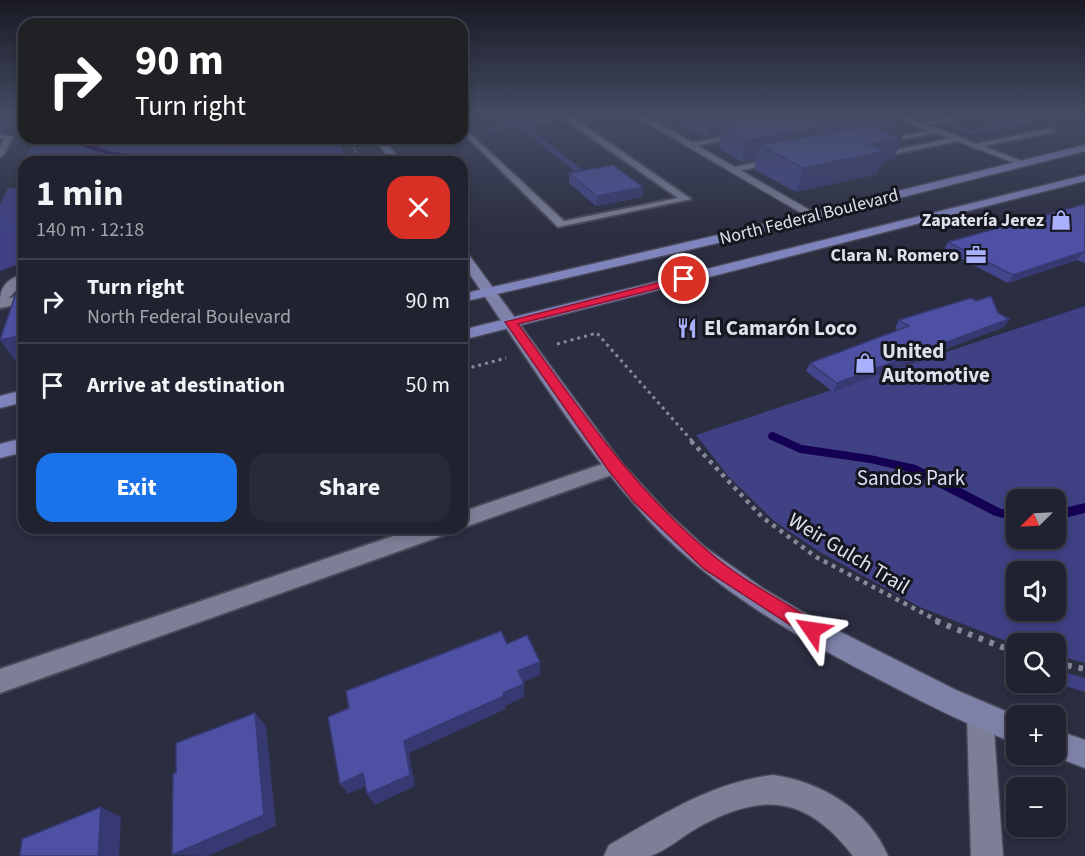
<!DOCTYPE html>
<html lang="en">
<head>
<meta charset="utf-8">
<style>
  :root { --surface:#202230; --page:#282a38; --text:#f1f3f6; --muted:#a2a4ab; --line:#3d3f4c; --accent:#1a73e8 }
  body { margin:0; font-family:"Source Sans 3",sans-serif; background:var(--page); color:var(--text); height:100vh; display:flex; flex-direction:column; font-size:22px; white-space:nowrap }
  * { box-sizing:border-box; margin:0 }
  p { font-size:20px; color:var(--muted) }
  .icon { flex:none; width:33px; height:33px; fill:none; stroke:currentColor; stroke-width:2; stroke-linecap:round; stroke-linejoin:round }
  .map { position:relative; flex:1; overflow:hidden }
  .drawer { position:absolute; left:18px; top:156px; width:450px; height:378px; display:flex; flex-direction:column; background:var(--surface); border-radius:18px; box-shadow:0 3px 9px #0003,0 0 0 2px var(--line) }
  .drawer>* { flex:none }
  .top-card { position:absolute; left:18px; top:18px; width:450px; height:126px; border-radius:18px; box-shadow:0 3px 9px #0003,0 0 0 2px var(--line); background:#202124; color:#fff; overflow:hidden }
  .needle { width:39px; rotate:246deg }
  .tools { position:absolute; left:1006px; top:489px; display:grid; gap:12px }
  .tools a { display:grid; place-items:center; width:60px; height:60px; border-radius:12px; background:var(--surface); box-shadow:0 3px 9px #0003,0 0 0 2px var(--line); font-size:30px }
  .pin { position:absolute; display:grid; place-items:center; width:51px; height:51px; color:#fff; margin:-26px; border:3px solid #fff; border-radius:50%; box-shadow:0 2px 6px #0007 }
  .me { position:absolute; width:66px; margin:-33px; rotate:302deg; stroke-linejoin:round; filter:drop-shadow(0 0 4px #0008) }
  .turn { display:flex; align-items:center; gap:21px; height:126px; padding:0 18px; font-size:27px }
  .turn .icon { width:78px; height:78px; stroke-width:2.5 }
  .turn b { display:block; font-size:42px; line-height:51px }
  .round { display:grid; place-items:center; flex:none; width:63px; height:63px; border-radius:18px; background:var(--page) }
  .overview { display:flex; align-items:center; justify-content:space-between; height:102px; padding:0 18px }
  h1 { font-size:36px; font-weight:700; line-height:45px }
  .button { display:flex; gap:12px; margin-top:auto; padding:12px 18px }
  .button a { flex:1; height:69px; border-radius:18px; background:var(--accent); color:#fff; font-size:24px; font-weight:700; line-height:69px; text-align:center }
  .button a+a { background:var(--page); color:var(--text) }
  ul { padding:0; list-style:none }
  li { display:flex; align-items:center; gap:18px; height:84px; padding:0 18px; border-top:2px solid var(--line) }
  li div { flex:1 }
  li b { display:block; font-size:22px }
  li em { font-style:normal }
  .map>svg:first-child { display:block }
</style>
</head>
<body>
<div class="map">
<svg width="1085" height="856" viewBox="0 0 1085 856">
  <rect width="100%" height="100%" fill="#2b2d40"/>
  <g fill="#3f4184" fill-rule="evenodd">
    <polygon points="1016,116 1037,122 972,135 947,126 953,125 968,130 1023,119"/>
    <polygon points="551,118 556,122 527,126 584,171 576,172 519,127 488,132 484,128"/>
    <polygon points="34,138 150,138 230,144 336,138 349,162 24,162 24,185 18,177"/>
    <polygon points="8,188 24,188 24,262 0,271 0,204"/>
    <path d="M1085,306v357l-29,-8v-11l-40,1 -96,-38 -100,-55 -46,-31 -46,-45 -32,-41zM1017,500h39v38h-39zM1017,572h39v38h-39z"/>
    <polygon points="1060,671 1085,678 1085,692 1062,685"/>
  </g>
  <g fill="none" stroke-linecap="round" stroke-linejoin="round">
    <g fill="#150153" fill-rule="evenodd">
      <path d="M66,138h8l38,14 82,8 3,2c-43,0 -93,-2 -131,-24z"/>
      <polygon points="773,432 802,445 870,455 916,465 1001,509 1017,511 1017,521 995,516 909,472 870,463 800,453 769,439 768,436 769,433"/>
      <polygon points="1085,503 1085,513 1056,520 1056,510"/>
    </g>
    <g stroke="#494a59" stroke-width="4">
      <g id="service">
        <polygon points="560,116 570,116 691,199 558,227 462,132 462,126 564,221 678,198"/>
        <polygon points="951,116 969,116 919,127 915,125"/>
        <polygon points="1052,128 1055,132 974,148 970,145"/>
        <polygon points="935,129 938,133 883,143 879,141"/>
        <polygon points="741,133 744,137 688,147 684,144"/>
        <polygon points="0,135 13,137 4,154 0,157 0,146 4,139 0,139"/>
        <polygon points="956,137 959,141 885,156 881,153"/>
        <polygon points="775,158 779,161 778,163 732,172 727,169"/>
        <polygon points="24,295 24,303 0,308 0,300"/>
        <polygon points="614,460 620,462 623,467 620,472 462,528 462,512"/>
        <polygon points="417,528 450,528 447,534 0,693 0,669"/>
      </g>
    </g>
    <g stroke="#494a59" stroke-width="3">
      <g id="minor">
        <polygon points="635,116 646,116 820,216 810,218"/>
        <path d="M24,274v10c-9,5 -15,17 -24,19 0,-17 7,-24 24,-29z"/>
        <polygon points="980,703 990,706 993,716 1003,856 971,856 967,716 970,706"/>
        <path d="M773,775c48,7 95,34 115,81h-35c-46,-60 -91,-65 -156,-28 -14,8 -31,23 -47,28 -13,0 -32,0 -46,0l5,-11c53,-30 103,-63 164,-70z"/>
      </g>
    </g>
    <g stroke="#494a59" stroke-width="3">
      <polygon id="tertiary" points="892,116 905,116 1030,164 1022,166"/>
    </g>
    <g stroke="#494a59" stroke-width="3">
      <g id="secondary">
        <polygon points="375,138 384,138 401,162 391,162"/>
        <path d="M462,250l4,1 155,211 46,50 38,35 59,42 49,29 143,72 61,26v28c-47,-18 -91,-40 -135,-63 -84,-43 -166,-90 -231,-158 -70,-75 -130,-175 -189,-260z"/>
        <polygon points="1056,730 1085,740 1085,768 1048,754 1056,754"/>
      </g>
    </g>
    <g stroke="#494a59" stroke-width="3">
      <g id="primary">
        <polygon points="1085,145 1085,151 744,237 462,302 462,294 744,229"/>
        <polygon points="1085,175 1085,181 462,340 462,330"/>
        <polygon points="24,390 24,402 0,408 0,396"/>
        <polygon points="24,438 24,452 0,458 0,444"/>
      </g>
    </g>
    <g stroke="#878998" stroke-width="2" stroke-dasharray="1.5 2" stroke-linecap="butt">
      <polyline points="136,138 228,146 331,138"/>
      <polyline points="349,138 360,162"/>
    </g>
    <g stroke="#878998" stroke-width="3" stroke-dasharray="3 4" stroke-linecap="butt">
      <polyline points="557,344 597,333 693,442"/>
      <polyline points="462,359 469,368 506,358"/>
    </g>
    <polyline stroke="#878998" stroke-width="4.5" stroke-dasharray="4 5" stroke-linecap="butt" points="691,441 762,517 816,557 940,622"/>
    <g stroke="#878998" stroke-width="6" stroke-dasharray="4.5 7" stroke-linecap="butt">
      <polyline points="936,621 1017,653"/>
      <polyline points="1056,663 1085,669"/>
    </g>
    <use href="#service" fill="#7c7f95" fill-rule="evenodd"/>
    <use href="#minor" fill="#7c7f95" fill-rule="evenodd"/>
    <use href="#tertiary" fill="#7c7f95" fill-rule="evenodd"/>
    <use href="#secondary" fill="#7e82a9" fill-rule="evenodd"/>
    <use href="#primary" fill="#8084bd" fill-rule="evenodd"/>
  </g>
  <g fill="#43468c">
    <polygon points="0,116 4,133 0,133"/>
    <polygon points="679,116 898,116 894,127 882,129 894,159 882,162 877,174 796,192 754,169 756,159 742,162 719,149 720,145 719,144 721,135 707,138 678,123"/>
    <polygon points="569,173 643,187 642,197 596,206 569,183"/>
    <polygon points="1085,204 1085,263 1077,260 1008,283 944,250 948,242"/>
    <polygon points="998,313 1009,319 1004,327 833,392 806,371 810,363 898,330 895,328 899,320"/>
  </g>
  <g fill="#373972">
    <polygon points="0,116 15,116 4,133 0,126"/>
    <polygon points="771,116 723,123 721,135 707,138 711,117"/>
    <polygon points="848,116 898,116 894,127 855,134 836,145 843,123"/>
    <polygon points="825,127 819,148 759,145 756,159 742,162 747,140"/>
    <polygon points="903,137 894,159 882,162 877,174 796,192 803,168 868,144"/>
    <polygon points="227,138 268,138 229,143"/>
    <polygon points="643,187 642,197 596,206 597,196"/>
    <polygon points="1083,252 1077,260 1008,283 1013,275"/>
    <polygon points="1009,319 1004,327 833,392 837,383"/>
    <polygon points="24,335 24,370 22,370 0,340"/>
    <polygon points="540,662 540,675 519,684 518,671"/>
    <polygon points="524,684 524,697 505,706 506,709 409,753 415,786 375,805 367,794 404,741"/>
    <polygon points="255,713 266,726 276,826 208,856 172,855"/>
    <polygon points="363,773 370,784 348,794 340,784"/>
    <polygon points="101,807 121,817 119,856 98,856"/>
  </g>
  <g fill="#4e51a3" stroke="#373972" stroke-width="1.5">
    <polygon points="762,116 803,116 825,127 747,140 723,127 731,126 723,123"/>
    <polygon points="827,116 850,116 860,120 843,123"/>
    <polygon points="874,125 892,135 903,137 868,144 886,151 803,168 759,145"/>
    <polygon points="613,165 643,187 597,196 569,173"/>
    <polygon points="1085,204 1085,253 1083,252 1013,275 948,242"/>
    <polygon points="23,272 24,272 24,335 0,340"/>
    <polygon points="991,296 998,313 1009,319 837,383 810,363 909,326 899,320 971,298 977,301"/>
    <polygon points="501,631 507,644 527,635 540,662 518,671 524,684 503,693 504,696 404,741 410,775 367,794 363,773 340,784 328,717 349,708 346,691"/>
    <polygon points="255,713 264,815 172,855 173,774 176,773 176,743"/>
    <polygon points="101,807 98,856 20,856 22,839"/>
  </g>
  <linearGradient id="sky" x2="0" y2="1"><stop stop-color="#181923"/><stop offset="0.49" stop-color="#444c64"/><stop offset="1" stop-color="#444c64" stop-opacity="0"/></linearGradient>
  <rect width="1085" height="236" fill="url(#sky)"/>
  <path fill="#e11d48" stroke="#92132f" stroke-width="1.5" d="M684,276h4v5l-170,43c62,85 114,165 197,233 31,26 70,45 104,67l2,6 -2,6 -7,3 -108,-70 -70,-67 -25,-31 -104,-149z"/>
  <defs>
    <g id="shop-bare" transform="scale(1.62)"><path d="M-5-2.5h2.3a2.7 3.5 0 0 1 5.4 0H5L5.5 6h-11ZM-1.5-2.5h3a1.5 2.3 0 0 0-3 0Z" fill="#a8b0fc" stroke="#15161f" stroke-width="2.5" paint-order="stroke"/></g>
    <g id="office-bare" transform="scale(1.62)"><path d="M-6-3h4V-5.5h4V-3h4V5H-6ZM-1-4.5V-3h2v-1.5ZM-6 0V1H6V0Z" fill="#a8b0fc" stroke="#15161f" stroke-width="2.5" paint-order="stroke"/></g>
    <g id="restaurant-bare" transform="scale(1.62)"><path d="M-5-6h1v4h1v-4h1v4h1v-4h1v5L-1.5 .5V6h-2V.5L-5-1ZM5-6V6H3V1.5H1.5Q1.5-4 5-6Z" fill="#a8b0fc" stroke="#15161f" stroke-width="2.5" paint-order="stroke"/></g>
  </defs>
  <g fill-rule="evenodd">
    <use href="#shop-bare" x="1061" y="220"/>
    <use href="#office-bare" x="976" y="255"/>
    <use href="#restaurant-bare" x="687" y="328"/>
    <use href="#shop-bare" x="865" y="363"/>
  </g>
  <g text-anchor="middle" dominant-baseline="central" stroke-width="6" stroke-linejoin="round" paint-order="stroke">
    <g font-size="18" fill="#dee0ec" stroke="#15161f">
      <text transform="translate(809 217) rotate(-14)">North Federal Boulevard</text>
    </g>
    <g font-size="18" font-weight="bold" fill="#dee0ec" stroke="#15161f" text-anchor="end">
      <text x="1044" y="220">Zapatería Jerez</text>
      <text x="959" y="255">Clara N. Romero</text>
    </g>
    <g font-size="21" font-weight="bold" fill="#dee0ec" stroke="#15161f" text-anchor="start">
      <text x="704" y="328">El Camarón Loco</text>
      <text x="882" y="351">United<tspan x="882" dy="24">Automotive</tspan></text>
    </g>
    <g font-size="21" fill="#dcdff7" stroke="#15161f">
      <text x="911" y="478">Sandos Park</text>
    </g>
    <g font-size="21" fill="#dee0ec" stroke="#15161f">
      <text transform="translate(849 553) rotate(31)">Weir Gulch Trail</text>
    </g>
  </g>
</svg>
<div class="tools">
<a><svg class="needle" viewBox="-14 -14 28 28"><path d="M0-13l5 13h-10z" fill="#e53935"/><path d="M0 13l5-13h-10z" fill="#a2a4ab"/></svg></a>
<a><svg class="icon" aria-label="sound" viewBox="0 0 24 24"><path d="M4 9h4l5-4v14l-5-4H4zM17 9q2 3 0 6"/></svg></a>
<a><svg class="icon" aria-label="search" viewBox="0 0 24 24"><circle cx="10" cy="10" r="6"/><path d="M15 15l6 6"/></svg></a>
<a>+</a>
<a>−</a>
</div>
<div class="pin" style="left:684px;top:279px;background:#d93025"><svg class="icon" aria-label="arrive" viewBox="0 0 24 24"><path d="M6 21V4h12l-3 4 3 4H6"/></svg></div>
<svg class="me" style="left:812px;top:630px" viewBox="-20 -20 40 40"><path d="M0-17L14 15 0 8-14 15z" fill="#e11d48" stroke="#fff" stroke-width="4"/></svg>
<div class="top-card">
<div class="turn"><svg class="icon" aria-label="right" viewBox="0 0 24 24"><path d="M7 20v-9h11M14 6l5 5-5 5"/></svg><div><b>90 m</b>Turn right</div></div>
</div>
<section class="drawer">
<div class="overview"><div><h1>1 min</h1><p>140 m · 12:18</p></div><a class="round" style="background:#d93025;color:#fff"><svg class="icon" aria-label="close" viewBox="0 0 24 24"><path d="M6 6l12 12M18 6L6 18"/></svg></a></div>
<ul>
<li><svg class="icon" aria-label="right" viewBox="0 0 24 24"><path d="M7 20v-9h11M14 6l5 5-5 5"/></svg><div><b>Turn right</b><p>North Federal Boulevard</p></div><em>90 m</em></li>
<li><svg class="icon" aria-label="arrive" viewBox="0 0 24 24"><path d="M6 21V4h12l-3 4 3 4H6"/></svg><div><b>Arrive at destination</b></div><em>50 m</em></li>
</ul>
<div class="button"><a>Exit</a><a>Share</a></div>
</section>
</div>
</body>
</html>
